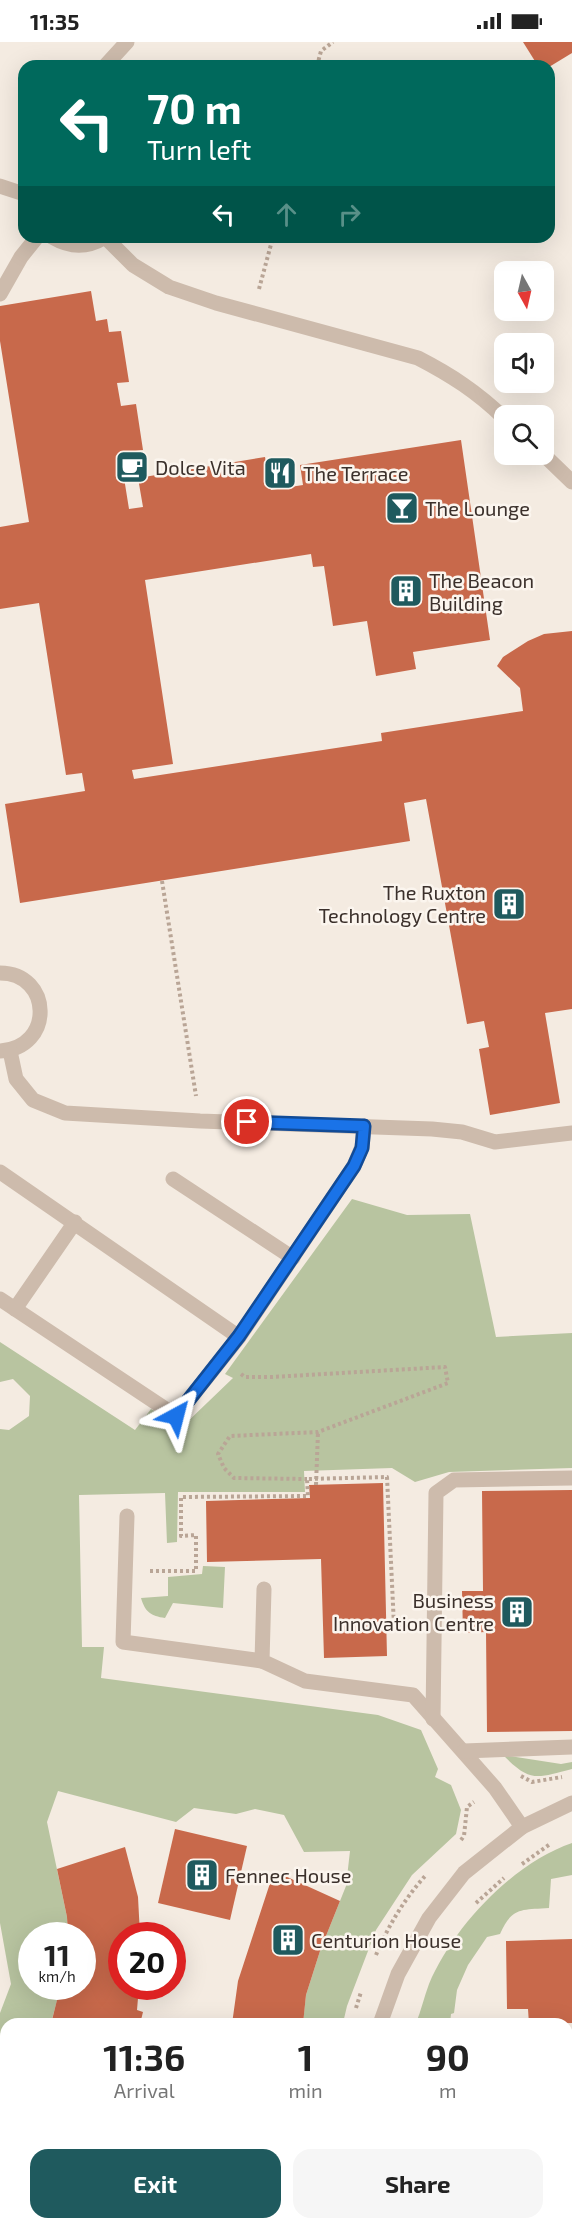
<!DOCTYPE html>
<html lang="en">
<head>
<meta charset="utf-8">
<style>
  :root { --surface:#fff; --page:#f6f6f6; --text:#222; --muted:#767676; --accent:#1f5a5e }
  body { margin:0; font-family:"Exo 2",sans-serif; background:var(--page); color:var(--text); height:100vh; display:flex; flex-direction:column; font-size:22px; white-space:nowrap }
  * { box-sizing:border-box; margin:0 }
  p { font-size:20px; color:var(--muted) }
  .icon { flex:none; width:33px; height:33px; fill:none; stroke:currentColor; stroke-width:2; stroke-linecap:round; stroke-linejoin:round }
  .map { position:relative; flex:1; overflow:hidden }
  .sheet { position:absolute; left:0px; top:1976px; width:573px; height:212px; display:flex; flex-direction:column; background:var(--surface); border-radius:18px 18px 0 0; box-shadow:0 6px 24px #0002 }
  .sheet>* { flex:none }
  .top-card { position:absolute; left:18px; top:18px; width:537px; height:183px; border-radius:18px; box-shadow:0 6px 24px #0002; background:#00695c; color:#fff; overflow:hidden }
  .needle { width:39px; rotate:172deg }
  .controls { position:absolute; left:494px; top:219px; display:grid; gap:12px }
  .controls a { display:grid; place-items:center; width:60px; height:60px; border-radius:12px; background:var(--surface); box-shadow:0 6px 24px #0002; font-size:30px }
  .speed { position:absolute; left:18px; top:1880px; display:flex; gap:12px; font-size:30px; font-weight:700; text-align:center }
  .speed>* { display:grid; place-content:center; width:78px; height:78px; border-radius:50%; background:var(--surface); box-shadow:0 6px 24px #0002; line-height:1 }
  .speed small { font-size:15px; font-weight:400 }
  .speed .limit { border:9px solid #d22; background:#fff; color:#111 }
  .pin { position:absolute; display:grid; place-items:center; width:51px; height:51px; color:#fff; margin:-26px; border:3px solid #fff; border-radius:50%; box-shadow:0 2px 6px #0007 }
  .me { position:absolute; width:66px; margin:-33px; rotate:38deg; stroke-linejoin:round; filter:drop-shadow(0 0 4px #0008) }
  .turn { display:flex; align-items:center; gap:21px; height:126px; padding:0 30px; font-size:27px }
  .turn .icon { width:78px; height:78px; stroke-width:2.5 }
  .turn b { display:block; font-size:42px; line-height:51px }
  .lanes { display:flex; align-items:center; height:57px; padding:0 30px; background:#0003; justify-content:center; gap:30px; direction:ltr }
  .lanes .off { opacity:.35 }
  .eta { display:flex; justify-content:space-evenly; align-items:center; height:102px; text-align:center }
  .eta b { font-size:36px; font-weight:700; line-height:42px }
  .action { display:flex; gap:12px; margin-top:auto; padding:12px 30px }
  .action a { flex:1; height:69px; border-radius:18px; background:var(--accent); color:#fff; font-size:24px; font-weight:700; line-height:69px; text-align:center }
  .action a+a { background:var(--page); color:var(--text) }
  .status { display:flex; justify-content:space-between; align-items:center; height:42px; padding:0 30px; background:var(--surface); direction:ltr }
  .status svg { height:16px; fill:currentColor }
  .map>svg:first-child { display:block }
</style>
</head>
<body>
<div class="status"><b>11:35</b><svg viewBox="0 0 49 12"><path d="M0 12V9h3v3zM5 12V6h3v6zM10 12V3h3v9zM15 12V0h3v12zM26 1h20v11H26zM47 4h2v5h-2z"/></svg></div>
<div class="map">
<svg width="572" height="2186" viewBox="0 0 572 2186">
  <rect width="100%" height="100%" fill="#f4ebe1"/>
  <g fill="#b8c4a0">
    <polygon points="352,1157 407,1173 470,1172 496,1295 572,1291 572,1426 449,1430 415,1440 392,1426 304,1429 305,1450 178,1450 177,1500 167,1501 165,1451 79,1453 82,1605 104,1605 101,1636 378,1673 421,1688 438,1727 435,1735 451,1743 461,1768 456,1792 412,1833 376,1888 347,1964 343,1981 303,1981 306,1953 320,1909 346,1844 350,1809 304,1810 284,1773 255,1767 236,1772 194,1766 176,1780 58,1749 47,1780 67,1875 68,1893 32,1893 32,1944 67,1944 66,1948 60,1947 51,1981 6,1982 6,2088 0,2094 0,1971 11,1942 0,1881 0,1387 9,1388 29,1374 30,1354 13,1337 0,1340 0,1300 135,1388 151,1367 183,1384 233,1336 225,1332"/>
    <path d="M203,1524l22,1 -2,41 -50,-5 -8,15c-14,-2 -20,-6 -24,-20l27,-2v-19l34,-3z"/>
    <path d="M503,1713l58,9 11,-2v7c-36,9 -41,14 -69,-14z"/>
    <path d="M572,1801v32l-21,4 -2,29c-28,2 -37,-1 -49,26l-13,3 -19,28 -11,25 -3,23 -3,1 -1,9h-34c5,-12 8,-26 13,-39 24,-57 84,-121 143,-141z"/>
  </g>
  <g fill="#c8694b">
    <polygon points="523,0 572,0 572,11 549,25 538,24"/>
    <polygon points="91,249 96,279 107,277 109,290 121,289 129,340 117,341 121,364 136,362 143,408 120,411 129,467 143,465 138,436 265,415 271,448 303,443 300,423 461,398 490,598 413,610 416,627 376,634 367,579 333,584 324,524 313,525 311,512 145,538 173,722 132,728 134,737 382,699 381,691 523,669 520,646 497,624 503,615 528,599 544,592 572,589 572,967 545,971 560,1061 490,1073 479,1007 489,1005 484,979 467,982 426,757 404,761 410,799 20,861 5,762 85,749 82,731 66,733 39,561 0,567 0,485 29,480 0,299 0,264"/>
    <polygon points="383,1441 387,1614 324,1616 321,1517 207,1520 206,1459 310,1456 309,1443"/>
    <polygon points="572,1448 572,1689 487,1690 486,1590 463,1591 462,1549 483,1549 482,1449"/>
    <polygon points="175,1787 247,1804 230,1878 158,1861"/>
    <polygon points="125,1805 138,1855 140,1893 122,1893 122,1944 139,1944 137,1968 143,1970 140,1982 51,1982 60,1946 66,1948 67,1944 82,1944 82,1893 68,1893 67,1875 57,1827"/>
    <polygon points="274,1829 340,1859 320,1909 306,1953 303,1982 232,1982 238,1939"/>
    <polygon points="572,1897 572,1981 529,1982 528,1967 507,1967 506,1899"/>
    <polygon points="6,2088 6,2161 0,2154 0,2094"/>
    <polygon points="240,2181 313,2181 315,2186 241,2186"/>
  </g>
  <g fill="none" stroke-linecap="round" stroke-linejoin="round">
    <g stroke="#b9a596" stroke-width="4" stroke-dasharray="3 3" stroke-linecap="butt">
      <polyline points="317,24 321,9 333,0"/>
      <polyline points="259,247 273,195"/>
      <polyline points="162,839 196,1054"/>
      <polyline points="241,1332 245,1335 272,1335 445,1325 448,1341 318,1390 230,1394 218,1412 224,1426 234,1436 307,1437"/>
      <polyline points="150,1529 196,1529 196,1493 181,1494 181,1455 308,1454 307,1437 387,1435 394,1584 409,1584"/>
      <polyline points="521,1734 532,1740 562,1735"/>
      <polyline points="461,1798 464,1794 467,1765 474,1760"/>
      <polyline points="522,1822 550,1802"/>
      <polyline points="476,1861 504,1836"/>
      <path d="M376,1913c12,-29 29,-57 50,-80"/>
      <polyline points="356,1966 361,1950"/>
      <polyline points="415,2181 415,2186"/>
    </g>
    <g stroke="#cdbbac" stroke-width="15">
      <polyline points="105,24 127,0"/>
      <polyline points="0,144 24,152"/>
      <path d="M52,195c19,11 35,11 53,0"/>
      <path d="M105,195l28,28 36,22 47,16 202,55c33,17 59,34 86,60"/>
      <polyline points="0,252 21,215 37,195"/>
      <polyline points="543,412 572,440"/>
      <path d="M0,931c52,0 55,75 0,78"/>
      <polyline points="10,1009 16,1037 33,1058 65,1071 200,1079 432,1087 462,1090 495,1100 572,1091"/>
      <polyline points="0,1130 239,1295 354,1124 362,1105 364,1084"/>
      <polyline points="173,1137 293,1216"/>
      <polyline points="0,1257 176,1374 239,1295"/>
      <polyline points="15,1267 75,1180"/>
      <polyline points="127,1474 123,1600 262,1619"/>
      <polyline points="264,1547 262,1619 305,1639 413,1653 495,1746 522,1785"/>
      <polyline points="433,1677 436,1451 454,1438 572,1436"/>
      <polyline points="464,1709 572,1705"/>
      <polyline points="380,1982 398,1932 429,1876 464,1831 522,1785 572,1761"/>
      <polyline points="385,2181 386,2186"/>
    </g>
    <polyline stroke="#b9a596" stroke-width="4" stroke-dasharray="3 3" stroke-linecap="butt" points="316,1443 318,1390"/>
  </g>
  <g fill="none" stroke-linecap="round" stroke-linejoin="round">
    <g stroke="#114b97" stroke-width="15">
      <polyline id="route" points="176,1374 239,1294 354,1124 362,1106 364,1084 247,1080"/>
    </g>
    <use href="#route" stroke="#1a73e8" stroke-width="10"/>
  </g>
  <defs>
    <g id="cafe-square" transform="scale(1.725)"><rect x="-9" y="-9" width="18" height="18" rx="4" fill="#1f5a5e" stroke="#fbf5ee"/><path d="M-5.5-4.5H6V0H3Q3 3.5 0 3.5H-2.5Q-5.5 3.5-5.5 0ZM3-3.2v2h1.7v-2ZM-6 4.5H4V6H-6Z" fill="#fff"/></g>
    <g id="restaurant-square" transform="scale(1.725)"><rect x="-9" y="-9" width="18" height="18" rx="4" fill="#1f5a5e" stroke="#fbf5ee"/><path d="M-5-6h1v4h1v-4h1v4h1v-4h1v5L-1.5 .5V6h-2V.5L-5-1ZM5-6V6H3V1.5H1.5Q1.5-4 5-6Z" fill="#fff"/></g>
    <g id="bar-square" transform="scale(1.725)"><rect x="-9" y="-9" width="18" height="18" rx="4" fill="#1f5a5e" stroke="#fbf5ee"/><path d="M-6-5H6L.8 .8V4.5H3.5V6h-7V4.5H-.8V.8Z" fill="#fff"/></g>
    <g id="building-square" transform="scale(1.725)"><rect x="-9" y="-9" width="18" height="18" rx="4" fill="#1f5a5e" stroke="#fbf5ee"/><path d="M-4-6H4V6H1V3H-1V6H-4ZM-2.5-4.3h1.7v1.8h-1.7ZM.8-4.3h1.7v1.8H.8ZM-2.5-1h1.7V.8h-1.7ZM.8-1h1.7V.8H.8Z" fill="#fff"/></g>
  </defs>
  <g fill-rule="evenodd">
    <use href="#cafe-square" x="132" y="425"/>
    <use href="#restaurant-square" x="280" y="431"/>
    <use href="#bar-square" x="402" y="466"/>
    <use href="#building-square" x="406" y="549"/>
    <use href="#building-square" x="509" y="862"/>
    <use href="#building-square" x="517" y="1570"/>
    <use href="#building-square" x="202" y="1833"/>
    <use href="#building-square" x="288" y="1898"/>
  </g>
  <g text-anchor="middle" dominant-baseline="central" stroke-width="5" stroke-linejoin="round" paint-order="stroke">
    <g font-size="20" fill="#3b302b" stroke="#fbf5ee" text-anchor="start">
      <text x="155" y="425">Dolce Vita</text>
      <text x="303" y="431">The Terrace</text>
      <text x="425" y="466">The Lounge</text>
      <text x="429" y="538">The Beacon<tspan x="429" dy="23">Building</tspan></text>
      <text x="486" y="850" text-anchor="end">The Ruxton<tspan x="486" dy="23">Technology Centre</tspan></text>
      <text x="494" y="1558" text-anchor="end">Business<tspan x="494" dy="23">Innovation Centre</tspan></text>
      <text x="225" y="1833">Fennec House</text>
      <text x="311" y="1898">Centurion House</text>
    </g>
  </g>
</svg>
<div class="controls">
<a><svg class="needle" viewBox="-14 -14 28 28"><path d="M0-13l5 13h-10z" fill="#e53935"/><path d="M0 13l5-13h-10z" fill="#767676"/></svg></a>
<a><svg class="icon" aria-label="sound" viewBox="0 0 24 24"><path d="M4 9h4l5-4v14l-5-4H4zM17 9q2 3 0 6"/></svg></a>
<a><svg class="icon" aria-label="search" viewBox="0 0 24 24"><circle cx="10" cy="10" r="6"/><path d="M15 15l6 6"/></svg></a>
</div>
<div class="speed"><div>11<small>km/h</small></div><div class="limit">20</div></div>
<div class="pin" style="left:247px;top:1080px;background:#d93025"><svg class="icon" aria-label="arrive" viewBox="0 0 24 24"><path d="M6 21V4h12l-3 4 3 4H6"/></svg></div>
<svg class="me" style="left:176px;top:1374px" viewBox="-20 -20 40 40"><path d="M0-17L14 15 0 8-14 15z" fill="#1a73e8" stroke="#fff" stroke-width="4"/></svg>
<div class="top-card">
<div class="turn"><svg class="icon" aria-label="left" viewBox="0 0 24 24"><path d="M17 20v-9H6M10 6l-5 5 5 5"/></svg><div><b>70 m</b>Turn left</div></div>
<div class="lanes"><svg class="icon" aria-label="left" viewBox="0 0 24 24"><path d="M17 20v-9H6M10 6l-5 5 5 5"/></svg><svg class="icon off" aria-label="ahead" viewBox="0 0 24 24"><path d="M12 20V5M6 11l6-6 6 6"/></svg><svg class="icon off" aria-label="right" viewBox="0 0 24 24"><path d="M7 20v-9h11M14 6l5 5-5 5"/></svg></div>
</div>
<section class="sheet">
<div class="eta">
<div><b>11:36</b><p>Arrival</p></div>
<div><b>1</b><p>min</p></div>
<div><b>90</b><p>m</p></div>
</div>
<div class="action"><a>Exit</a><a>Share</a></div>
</section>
</div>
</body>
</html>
